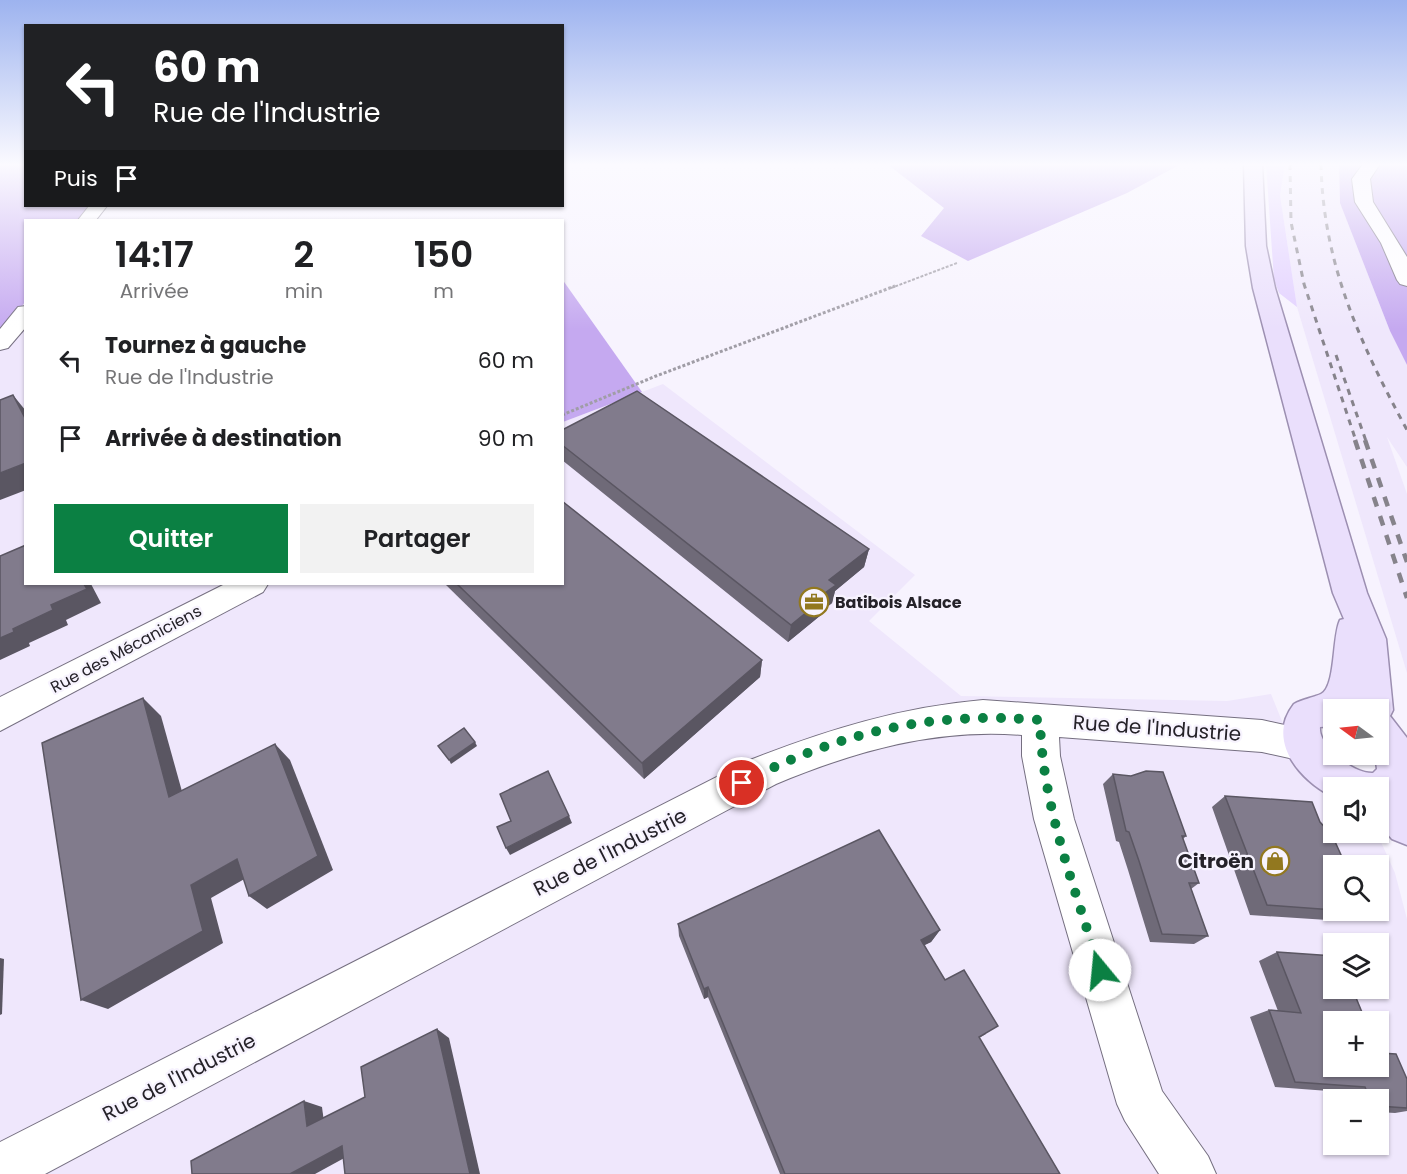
<!DOCTYPE html>
<html lang="fr">
<head>
<meta charset="utf-8">
<style>
  :root { --surface:#fff; --page:#f2f2f2; --text:#202124; --muted:#757577; --accent:#0b8043 }
  body { margin:0; font-family:Poppins,sans-serif; background:var(--page); color:var(--text); height:100vh; display:flex; flex-direction:column; font-size:22px; white-space:nowrap }
  * { box-sizing:border-box; margin:0 }
  p { font-size:20px; color:var(--muted) }
  .icon { flex:none; width:33px; height:33px; fill:none; stroke:currentColor; stroke-width:2; stroke-linecap:round; stroke-linejoin:round }
  .map { position:relative; flex:1; overflow:hidden }
  .panel { position:absolute; left:24px; top:219px; width:540px; height:366px; display:flex; flex-direction:column; background:var(--surface); border-radius:0px; box-shadow:0 2px 4px #0004 }
  .panel>* { flex:none }
  .top-card { position:absolute; left:24px; top:24px; width:540px; height:183px; border-radius:0px; box-shadow:0 2px 4px #0004; background:#202124; color:#fff; overflow:hidden }
  .needle { width:39px; rotate:285deg }
  .tools { position:absolute; left:1323px; top:699px; display:grid; gap:12px }
  .tools a { display:grid; place-items:center; width:66px; height:66px; border-radius:0px; background:var(--surface); box-shadow:0 2px 4px #0004; font-size:30px }
  .pin { position:absolute; display:grid; place-items:center; width:51px; height:51px; color:#fff; margin:-26px; border:3px solid #fff; border-radius:50%; box-shadow:0 2px 6px #0007 }
  .me { position:absolute; width:66px; margin:-33px; rotate:343deg; stroke-linejoin:round; filter:drop-shadow(0 0 4px #0008) }
  .turn { display:flex; align-items:center; gap:21px; height:126px; padding:0 30px; font-size:27px }
  .turn .icon { width:78px; height:78px; stroke-width:2.5 }
  .turn b { display:block; font-size:42px; line-height:51px }
  .then { display:flex; align-items:center; height:57px; padding:0 30px; background:#0003; gap:12px; font-size:22px }
  .eta { display:flex; justify-content:space-evenly; align-items:center; height:102px; text-align:center }
  .eta b { font-size:36px; font-weight:600; line-height:42px }
  .cta { display:flex; gap:12px; margin-top:auto; padding:12px 30px }
  .cta a { flex:1; height:69px; border-radius:0px; background:var(--accent); color:#fff; font-size:24px; font-weight:600; line-height:69px; text-align:center }
  .cta a+a { background:var(--page); color:var(--text) }
  ul { padding:0; list-style:none }
  li { display:flex; align-items:center; gap:18px; height:78px; padding:0 30px }
  li div { flex:1 }
  li b { display:block; font-size:22px }
  li em { font-style:normal }
  .map>svg:first-child { display:block }
</style>
</head>
<body>
<div class="map">
<svg width="1407" height="1174" viewBox="0 0 1407 1174">
  <rect width="100%" height="100%" fill="#f7f3fe"/>
  <g fill="#efe7fc" fill-rule="evenodd">
    <polygon points="1285,164 1339,164 1340,203 1390,331 1407,365 1407,467 1387,437 1407,494 1407,673 1297,307 1280,195"/>
    <path d="M25,302l1,282h536l1,-162 100,-38 252,191 -46,46 92,75 266,5 44,-7 34,84 28,19 1,35 37,1 10,9 14,31 12,46v255h-1407v-840zM1334,866h44v44h-44zM1334,944h44v44h-44zM1334,1022h44v44h-44zM1334,1100h44v44h-44z"/>
  </g>
  <polygon fill="#e2d0ff" points="1266,164 1285,164 1280,195 1297,307 1279,293 1274,280"/>
  <g fill="#c5a9f0">
    <polygon points="0,164 25,164 26,206 89,206 79,220 26,220 25,302 0,334"/>
    <polygon points="887,164 1181,164 1127,193 968,261 921,236 944,208"/>
    <polygon points="1339,164 1407,164 1407,365 1390,331 1340,203"/>
    <polygon points="562,279 642,392 563,422 562,422"/>
  </g>
  <g fill="none" stroke-linecap="round" stroke-linejoin="round">
    <g stroke="#756f80" stroke-width="2">
      <g id="minor">
        <polygon points="1363,164 1380,164 1370,179 1373,202 1407,257 1407,286 1400,284 1397,280 1381,243 1355,202 1352,179"/>
        <polygon points="89,206 107,206 96,220 78,220"/>
        <polygon points="26,306 26,327 8,348 0,350 0,329 18,307"/>
        <polygon points="225,584 268,584 263,592 0,731 0,697"/>
        <path d="M983,700l279,20 54,12 5,12 -5,12 -13,5 -41,-9 -203,-15 1,19 14,63 88,272 46,65 8,18h-57l-34,-53 -8,-17 -83,-285 -12,-63v-21c-86,-7 -167,16 -246,49l-731,390h-45v-32l750,-382c76,-30 151,-53 233,-60z"/>
      </g>
    </g>
    <g stroke="#9c8fb1" stroke-width="3">
      <path id="major" d="M1244,164h18l4,82 9,42 92,305 19,46 7,71 -3,6 17,22v107l-15,-6 -14,-16v-35h-44v9l-3,-1c-33,-18 -65,-56 -37,-92 9,-5 18,-6 27,-10 15,-7 11,-58 19,-74l4,-1 -11,-26 -80,-305 -7,-42zM1334,710h44v44h-3l2,15 -4,4c-19,1 -55,-26 -53,-46l14,-1z"/>
    </g>
    <polyline stroke="#a09da6" stroke-width="2" stroke-dasharray="3 1.5" stroke-linecap="butt" points="891,288 957,263"/>
    <polyline stroke="#a09da6" stroke-width="3" stroke-dasharray="3 2" stroke-linecap="butt" points="562,415 656,376 895,286"/>
    <use href="#minor" fill="#fff" fill-rule="evenodd"/>
    <use href="#major" fill="#eadffc" fill-rule="evenodd"/>
    <g stroke="#86838b" stroke-width="3" stroke-dasharray="6 6" stroke-linecap="butt">
      <polyline points="1290,164 1291,222 1304,284 1356,441"/>
      <path d="M1321,164c2,100 39,179 86,266"/>
      <polyline points="1336,355 1366,441"/>
    </g>
    <g stroke="#86838b" stroke-width="4.5" stroke-dasharray="10 10" stroke-linecap="butt">
      <polyline points="1355,440 1407,598"/>
      <polyline points="1365,440 1407,562"/>
    </g>
  </g>
  <g fill="#6f6a78">
    <polygon points="562,430 869,549 864,567 835,591 832,603 822,611 821,615 788,642 562,460"/>
    <polygon points="445,584 562,584 762,660 760,677 644,779"/>
    <polygon points="1113,774 1186,836 1183,839 1199,883 1191,889 1208,936 1194,944 1150,942 1128,870 1119,842 1116,841 1103,784"/>
    <polygon points="1225,796 1334,866 1334,910 1362,910 1363,912 1343,921 1250,915 1212,807"/>
    <polygon points="678,924 940,930 931,942 924,945 945,980 986,1034 979,1038 1060,1174 780,1174 708,997 704,999 679,936"/>
    <polygon points="1277,952 1407,1079 1407,1111 1395,1113 1378,1112 1378,1100 1345,1100 1342,1092 1275,1087 1250,1017 1269,1010 1278,1011 1259,961"/>
  </g>
  <g fill="#5a5662">
    <polygon points="13,395 26,411 26,420"/>
    <polygon points="26,463 26,490 0,500 0,473"/>
    <polygon points="869,549 864,567 835,591 832,603 822,611 821,615 788,642 791,625 822,595 829,580"/>
    <polygon points="84,584 91,584 101,603 66,620 68,625 29,643 30,646 0,660 0,638 13,629 51,605"/>
    <polygon points="762,660 760,677 644,779 642,763"/>
    <polygon points="143,698 161,716 188,813 169,797"/>
    <polygon points="475,742 477,746 451,764 449,760"/>
    <polygon points="275,744 290,760 333,870 267,909 249,896"/>
    <polygon points="569,816 572,823 510,855 506,848"/>
    <polygon points="237,859 255,873 211,898 223,943 108,1009 81,1000 191,885"/>
    <polygon points="940,930 931,942 913,951 921,940"/>
    <polygon points="0,958 4,959 2,1014 0,1015"/>
    <polygon points="708,987 708,997 704,999 704,989"/>
    <polygon points="437,1029 449,1038 480,1174 470,1174"/>
    <polygon points="304,1101 322,1107 325,1130 307,1126"/>
    <polygon points="342,1146 359,1150 315,1174 290,1174"/>
  </g>
  <g fill="#817b8c" stroke="#5a5662" stroke-width="1.5">
    <polygon points="637,391 869,549 829,580 836,585 822,595 825,597 791,625 562,445 562,430"/>
    <polygon points="13,395 26,420 26,463 0,473 0,400"/>
    <polygon points="562,501 762,660 642,763 457,584 562,584"/>
    <polygon points="26,545 26,584 84,584 87,589 51,605 53,610 13,629 14,632 0,638 0,556"/>
    <polygon points="143,698 169,797 275,744 318,856 249,896 237,859 191,885 203,931 81,1000 42,743"/>
    <polygon points="464,728 475,742 449,760 438,746"/>
    <polygon points="548,771 569,816 506,848 497,827 511,821 500,794"/>
    <polygon points="1146,771 1163,772 1186,836 1182,836 1199,883 1189,883 1208,936 1162,934 1139,861 1129,832 1126,831 1113,774 1131,776"/>
    <polygon points="1225,796 1312,802 1320,822 1332,835 1346,866 1334,866 1334,910 1267,905"/>
    <polygon points="879,830 940,930 921,940 945,980 964,970 998,1026 979,1037 1060,1174 785,1174 708,987 704,989 678,924"/>
    <polygon points="1342,910 1362,910 1363,912"/>
    <polygon points="1277,952 1334,956 1334,988 1352,988 1366,1022 1334,1022 1334,1066 1378,1066 1378,1050 1380,1053 1396,1054 1407,1079 1407,1108 1378,1106 1378,1100 1370,1100 1365,1087 1295,1082 1269,1010 1301,1013"/>
    <polygon points="437,1029 470,1174 345,1174 342,1146 290,1174 192,1174 191,1161 304,1101 307,1126 365,1097 361,1067"/>
  </g>
  <linearGradient id="sky" x2="0" y2="1"><stop stop-color="#9db3ef"/><stop offset="0.5" stop-color="#fbfaff"/><stop offset="1" stop-color="#fbfaff" stop-opacity="0"/></linearGradient>
  <rect width="1407" height="329" fill="url(#sky)"/>
  <g fill="none" stroke-linecap="round" stroke-linejoin="round">
    <path stroke="#0b8043" stroke-width="10" stroke-dasharray="0 18" d="M742,783c98,-51 188,-72 298,-63 2,86 35,168 60,250"/>
  </g>
  <defs>
    <g id="office-ring" transform="scale(1.5)"><circle r="9.5" fill="#f7f3fe" stroke="#92781f" stroke-width="1.5"/><path d="M-6-3h4V-5.5h4V-3h4V5H-6ZM-1-4.5V-3h2v-1.5ZM-6 0V1H6V0Z" fill="#92781f"/></g>
    <g id="shop-ring" transform="scale(1.5)"><circle r="9.5" fill="#f7f3fe" stroke="#92781f" stroke-width="1.5"/><path d="M-5-2.5h2.3a2.7 3.5 0 0 1 5.4 0H5L5.5 6h-11ZM-1.5-2.5h3a1.5 2.3 0 0 0-3 0Z" fill="#92781f"/></g>
  </defs>
  <g fill-rule="evenodd">
    <use href="#office-ring" x="814" y="602"/>
    <use href="#shop-ring" x="1275" y="861"/>
  </g>
  <g text-anchor="middle" dominant-baseline="central" stroke-width="4.5" stroke-linejoin="round" paint-order="stroke">
    <g font-size="16" font-weight="bold" fill="#252229" stroke="#f7f3fe" text-anchor="start">
      <text x="835" y="602">Batibois Alsace</text>
    </g>
    <g font-size="16" fill="#252229" stroke="#f7f3fe">
      <text transform="translate(126 649) rotate(-28)">Rue des Mécaniciens</text>
    </g>
    <g font-size="20" fill="#252229" stroke="#f7f3fe">
      <text transform="translate(1157 728) rotate(4)">Rue de l'Industrie</text>
      <text transform="translate(610 852) rotate(-27)">Rue de l'Industrie</text>
      <text transform="translate(179 1077) rotate(-27)">Rue de l'Industrie</text>
    </g>
    <g font-size="20" font-weight="bold" fill="#252229" stroke="#f7f3fe" text-anchor="end">
      <text x="1254" y="861">Citroën</text>
    </g>
  </g>
</svg>
<div class="tools">
<a><svg class="needle" viewBox="-14 -14 28 28"><path d="M0-13l5 13h-10z" fill="#e53935"/><path d="M0 13l5-13h-10z" fill="#757577"/></svg></a>
<a><svg class="icon" aria-label="sound" viewBox="0 0 24 24"><path d="M4 9h4l5-4v14l-5-4H4zM17 9q2 3 0 6"/></svg></a>
<a><svg class="icon" aria-label="search" viewBox="0 0 24 24"><circle cx="10" cy="10" r="6"/><path d="M15 15l6 6"/></svg></a>
<a><svg class="icon" aria-label="layers" viewBox="0 0 24 24"><path d="M12 4l9 5-9 5-9-5zM3 14l9 5 9-5"/></svg></a>
<a>+</a>
<a>−</a>
</div>
<div class="pin" style="left:742px;top:783px;background:#d93025"><svg class="icon" aria-label="arrive" viewBox="0 0 24 24"><path d="M6 21V4h12l-3 4 3 4H6"/></svg></div>
<svg class="me" style="left:1100px;top:970px" viewBox="-20 -20 40 40"><circle r="19" fill="#fff"/><path d="M0-13L10 11 0 6-10 11z" fill="#0b8043"/></svg>
<div class="top-card">
<div class="turn"><svg class="icon" aria-label="left" viewBox="0 0 24 24"><path d="M17 20v-9H6M10 6l-5 5 5 5"/></svg><div><b>60 m</b>Rue de l'Industrie</div></div>
<div class="then">Puis<svg class="icon" aria-label="arrive" viewBox="0 0 24 24"><path d="M6 21V4h12l-3 4 3 4H6"/></svg></div>
</div>
<section class="panel">
<div class="eta">
<div><b>14:17</b><p>Arrivée</p></div>
<div><b>2</b><p>min</p></div>
<div><b>150</b><p>m</p></div>
</div>
<ul>
<li><svg class="icon" aria-label="left" viewBox="0 0 24 24"><path d="M17 20v-9H6M10 6l-5 5 5 5"/></svg><div><b>Tournez à gauche</b><p>Rue de l'Industrie</p></div><em>60 m</em></li>
<li><svg class="icon" aria-label="arrive" viewBox="0 0 24 24"><path d="M6 21V4h12l-3 4 3 4H6"/></svg><div><b>Arrivée à destination</b></div><em>90 m</em></li>
</ul>
<div class="cta"><a>Quitter</a><a>Partager</a></div>
</section>
</div>
</body>
</html>
